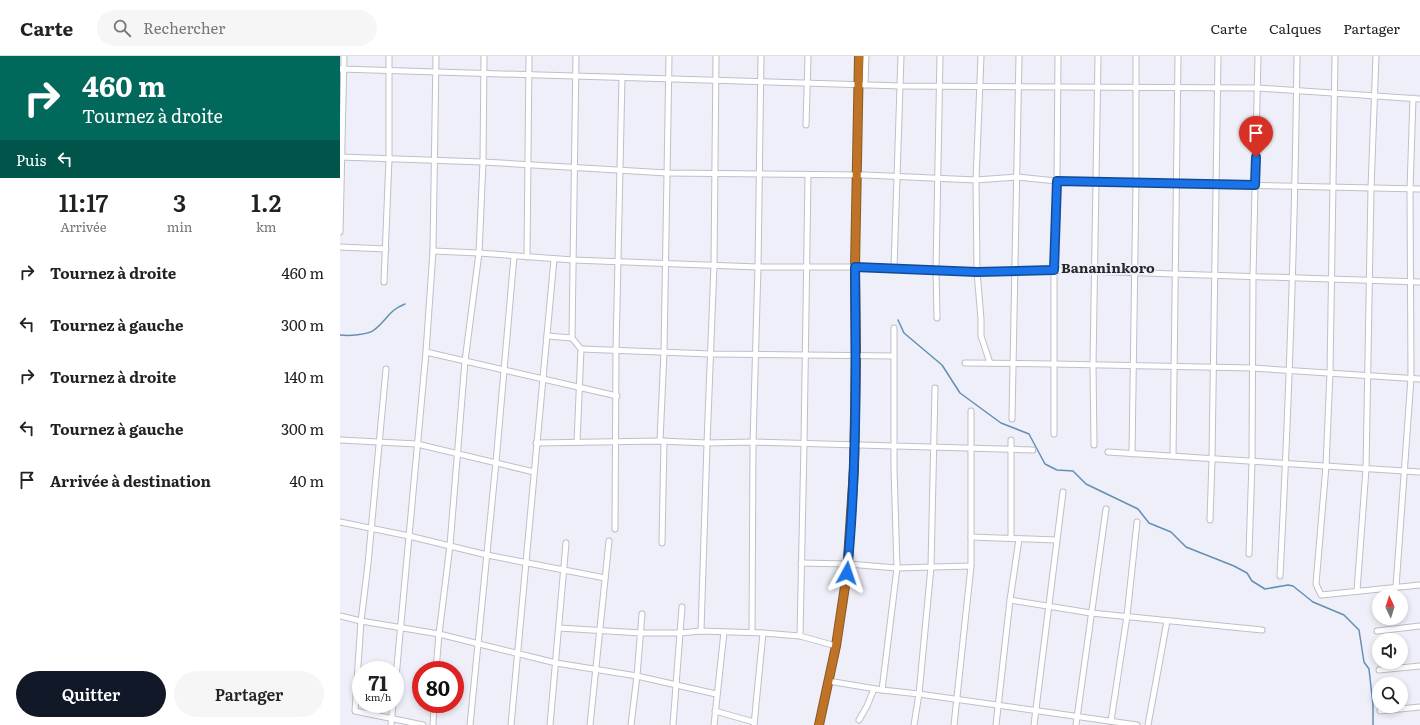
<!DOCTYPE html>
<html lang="fr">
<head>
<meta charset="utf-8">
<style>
  :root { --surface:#fff; --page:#f6f6f6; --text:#222; --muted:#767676; --line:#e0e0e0; --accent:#111827 }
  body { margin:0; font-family:Literata,serif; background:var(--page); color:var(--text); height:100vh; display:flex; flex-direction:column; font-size:15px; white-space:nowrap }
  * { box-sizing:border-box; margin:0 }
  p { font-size:13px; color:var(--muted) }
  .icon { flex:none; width:22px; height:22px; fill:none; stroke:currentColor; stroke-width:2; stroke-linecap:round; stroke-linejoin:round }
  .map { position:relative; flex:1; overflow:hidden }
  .side { display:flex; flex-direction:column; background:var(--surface); width:340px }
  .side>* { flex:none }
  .top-card { background:#00695c; color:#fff; overflow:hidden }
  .needle { width:26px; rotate:356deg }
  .tools { position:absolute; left:1032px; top:533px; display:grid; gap:8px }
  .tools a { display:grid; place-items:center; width:36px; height:36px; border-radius:50%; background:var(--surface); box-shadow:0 2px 6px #0003; font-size:20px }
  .speed { position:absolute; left:12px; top:605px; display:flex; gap:8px; font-size:20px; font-weight:700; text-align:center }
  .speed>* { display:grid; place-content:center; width:52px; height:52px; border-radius:50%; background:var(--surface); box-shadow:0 2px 6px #0003; line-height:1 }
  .speed small { font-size:10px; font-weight:400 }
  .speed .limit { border:6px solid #d22; background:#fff; color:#111 }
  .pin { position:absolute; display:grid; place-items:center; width:34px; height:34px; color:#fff; margin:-41px -17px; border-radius:50% 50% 50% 0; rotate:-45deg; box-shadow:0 0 4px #0007 }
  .pin .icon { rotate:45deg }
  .me { position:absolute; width:44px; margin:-22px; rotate:5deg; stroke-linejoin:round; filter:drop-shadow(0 0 3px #0008) }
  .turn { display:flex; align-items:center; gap:14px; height:84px; padding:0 16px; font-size:18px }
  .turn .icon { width:52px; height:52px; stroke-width:2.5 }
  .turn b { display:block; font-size:28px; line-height:34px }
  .then { display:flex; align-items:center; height:38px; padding:0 16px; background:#0003; gap:8px; font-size:15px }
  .eta { display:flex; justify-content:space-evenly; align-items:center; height:68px; text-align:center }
  .eta b { font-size:24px; font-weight:600; line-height:28px }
  .button { display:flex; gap:8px; margin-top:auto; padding:8px 16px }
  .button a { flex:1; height:46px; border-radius:24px; background:var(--accent); color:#fff; font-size:16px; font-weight:600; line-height:46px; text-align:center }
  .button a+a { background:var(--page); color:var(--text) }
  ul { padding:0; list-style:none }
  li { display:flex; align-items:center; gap:12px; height:52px; padding:0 16px }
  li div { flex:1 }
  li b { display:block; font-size:15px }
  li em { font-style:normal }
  header { display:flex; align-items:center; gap:24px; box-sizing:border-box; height:56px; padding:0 20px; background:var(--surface); border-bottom:1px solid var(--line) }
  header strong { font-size:19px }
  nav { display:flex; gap:22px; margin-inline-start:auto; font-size:14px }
  .search { width:280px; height:36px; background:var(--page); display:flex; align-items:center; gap:10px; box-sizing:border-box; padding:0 14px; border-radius:22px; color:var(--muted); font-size:15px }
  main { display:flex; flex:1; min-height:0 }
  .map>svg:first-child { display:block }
</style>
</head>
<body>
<header>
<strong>Carte</strong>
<div class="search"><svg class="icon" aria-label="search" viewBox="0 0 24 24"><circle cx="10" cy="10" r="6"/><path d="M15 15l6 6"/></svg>Rechercher</div>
<nav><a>Carte</a><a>Calques</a><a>Partager</a></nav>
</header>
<main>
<section class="side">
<div class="top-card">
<div class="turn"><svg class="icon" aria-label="right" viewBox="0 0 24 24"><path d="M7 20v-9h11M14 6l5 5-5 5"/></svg><div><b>460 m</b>Tournez à droite</div></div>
<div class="then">Puis<svg class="icon" aria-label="left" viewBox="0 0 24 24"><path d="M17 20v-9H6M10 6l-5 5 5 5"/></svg></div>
</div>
<div class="eta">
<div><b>11:17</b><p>Arrivée</p></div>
<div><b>3</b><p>min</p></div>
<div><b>1.2</b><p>km</p></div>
</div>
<ul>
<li><svg class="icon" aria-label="right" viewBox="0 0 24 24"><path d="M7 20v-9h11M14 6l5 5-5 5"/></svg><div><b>Tournez à droite</b></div><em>460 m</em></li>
<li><svg class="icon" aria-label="left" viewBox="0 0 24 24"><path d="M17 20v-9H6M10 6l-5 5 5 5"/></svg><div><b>Tournez à gauche</b></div><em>300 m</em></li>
<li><svg class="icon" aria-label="right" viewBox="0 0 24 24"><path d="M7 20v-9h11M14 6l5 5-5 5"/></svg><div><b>Tournez à droite</b></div><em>140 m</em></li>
<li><svg class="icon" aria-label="left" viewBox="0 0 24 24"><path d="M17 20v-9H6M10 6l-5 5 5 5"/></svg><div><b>Tournez à gauche</b></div><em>300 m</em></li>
<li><svg class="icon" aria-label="arrive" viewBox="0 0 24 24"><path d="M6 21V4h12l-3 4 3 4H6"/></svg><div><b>Arrivée à destination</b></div><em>40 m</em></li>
</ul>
<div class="button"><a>Quitter</a><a>Partager</a></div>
</section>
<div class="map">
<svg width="1080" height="669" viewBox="0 0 1080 669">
  <rect width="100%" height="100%" fill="#efeff9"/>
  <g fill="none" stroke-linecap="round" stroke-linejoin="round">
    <g stroke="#638fb4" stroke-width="1.5">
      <polyline points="558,264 564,277 602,309 620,337 661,367 689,378 705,408 717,414 733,415 746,428 798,453 809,467 831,476 846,491 894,510 907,517 912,525 925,533 948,529 953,530 973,546 1004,559 1019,574 1024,606 1029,613 1033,649 1033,669"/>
      <path d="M0,279c8,1 28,0 34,-5 13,-10 15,-20 31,-26"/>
    </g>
    <g stroke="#bfbfc9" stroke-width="7">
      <g id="minor">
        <polyline points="641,0 636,124 637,216 641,263 641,280 650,307"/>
        <polyline points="995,0 990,317 986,410 976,528 981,539 1080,529"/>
        <polyline points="0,13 561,30 918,32 1080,43"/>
        <polyline points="525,29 526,0"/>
        <polyline points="466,69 468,0"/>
        <polyline points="0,101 143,106 327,117 525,119 636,124 677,121 717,125 1080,133"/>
        <polyline points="0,176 4,0"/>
        <polyline points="0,191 46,193"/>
        <polyline points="93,195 139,197 233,204 418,211 523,211 637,216 714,214 1080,226"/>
        <polyline points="187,201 189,0"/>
        <polyline points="554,212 561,0"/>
        <polyline points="44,226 49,103 49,0"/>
        <polyline points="597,262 596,214 600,0"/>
        <polyline points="207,280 232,282 241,293 237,386"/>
        <polyline points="232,282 236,0"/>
        <polyline points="241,293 371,298 553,300"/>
        <polyline points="86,296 277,340"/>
        <polyline points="625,307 714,308 912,312 1080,323"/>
        <polyline points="46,313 28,508 21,565 15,655 83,669"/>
        <polyline points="672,363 679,0"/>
        <polyline points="714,378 714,214 717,125 718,0"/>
        <polyline points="0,384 77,388 194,416"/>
        <polyline points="320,385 324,296 329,0"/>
        <polyline points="196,387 320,385 367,387 413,386 693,394"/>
        <polyline points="754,389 753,309 758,0"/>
        <polyline points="768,396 1080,416"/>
        <polyline points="792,398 796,127 796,0"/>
        <polyline points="833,400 838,0"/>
        <polyline points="870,464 872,403 878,0"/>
        <polyline points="0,466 69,480 147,499 265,522"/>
        <polyline points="275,473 276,294 282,21"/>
        <polyline points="631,481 717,484"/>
        <polyline points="671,482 671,384"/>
        <polyline points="322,487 324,385"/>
        <polyline points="909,498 912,406 913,220 918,0"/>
        <polyline points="461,507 508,508 557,512 631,510"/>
        <path d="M940,520c9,-173 15,-346 17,-520"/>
        <polyline points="1056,531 1071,322 1070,133 1073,42"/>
        <polyline points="1017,535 1026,413 1031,132 1036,0"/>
        <polyline points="670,544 751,557 922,574"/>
        <polyline points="0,560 21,565 99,578 216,607 297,620 376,638"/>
        <polyline points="219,572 301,577 340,577 361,575 423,577 460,580 496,590"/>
        <polyline points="361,575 367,387 374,209 376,0"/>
        <polyline points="1037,575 1080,570"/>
        <polyline points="412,576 413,386 418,211 421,0"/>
        <polyline points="460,580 464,388 468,119"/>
        <polyline points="96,614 99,578 110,489 125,305 139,197 143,106 144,0"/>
        <polyline points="1039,614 1080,610"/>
        <polyline points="488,625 542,634 579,638 797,669"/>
        <polyline points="55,632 86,296 93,195 96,0"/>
        <polyline points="542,634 557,512 554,413 554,272"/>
        <polyline points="375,655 414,666"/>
        <polyline points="1040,655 1080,651"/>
        <polyline points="519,664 527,650 534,633"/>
        <polyline points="771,665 787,560 797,466"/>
        <polyline points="51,669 53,648"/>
        <polyline points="93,669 94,648"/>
        <polyline points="130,669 156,406 174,200"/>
        <polyline points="171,669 214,203"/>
        <polyline points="210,669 226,487"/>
        <polyline points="250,669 269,485"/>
        <polyline points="291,669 297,620 302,558"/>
        <polyline points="333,669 342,551"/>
        <polyline points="374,669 384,576"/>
        <polyline points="414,669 423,577"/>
        <polyline points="574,669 579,638 591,511 595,332"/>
        <polyline points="614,669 631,510 631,355"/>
        <polyline points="656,669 670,544 679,483"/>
        <polyline points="694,669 723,436"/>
        <polyline points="736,669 766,453"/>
        <polyline points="808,669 827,565"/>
      </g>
    </g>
    <g stroke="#895827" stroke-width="10">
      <polyline id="highway" points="479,669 496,590 507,517 514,413 516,301 515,211 519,0"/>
    </g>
    <use href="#minor" stroke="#fff" stroke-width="5"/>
    <use href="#highway" stroke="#be7326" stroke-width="8"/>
  </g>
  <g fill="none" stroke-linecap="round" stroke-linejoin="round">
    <g stroke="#114b97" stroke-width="10">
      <path id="route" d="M507,517c10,-102 9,-204 8,-306l122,5 77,-2 3,-89 198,4 1,-28"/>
    </g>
    <use href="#route" stroke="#1a73e8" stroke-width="7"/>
  </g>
  <g text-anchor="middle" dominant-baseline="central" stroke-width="4" stroke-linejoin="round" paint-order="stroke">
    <g font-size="14" font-weight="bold" fill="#26272a" stroke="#efeff9">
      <text x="768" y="211">Bananinkoro</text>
    </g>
  </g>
</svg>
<div class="tools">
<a><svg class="needle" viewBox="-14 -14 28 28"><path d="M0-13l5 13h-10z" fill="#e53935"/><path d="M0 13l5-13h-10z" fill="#767676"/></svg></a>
<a><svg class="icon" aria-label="sound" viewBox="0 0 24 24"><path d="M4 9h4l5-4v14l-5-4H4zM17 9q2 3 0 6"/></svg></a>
<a><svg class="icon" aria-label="search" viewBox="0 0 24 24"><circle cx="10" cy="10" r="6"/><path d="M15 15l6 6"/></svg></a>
</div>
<div class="speed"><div>71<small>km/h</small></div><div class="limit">80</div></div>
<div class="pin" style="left:916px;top:101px;background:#d93025"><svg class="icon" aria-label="arrive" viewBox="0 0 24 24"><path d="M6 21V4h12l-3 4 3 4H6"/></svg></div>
<svg class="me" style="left:507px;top:517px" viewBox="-20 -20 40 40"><path d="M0-17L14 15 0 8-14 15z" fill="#1a73e8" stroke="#fff" stroke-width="4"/></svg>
</div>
</main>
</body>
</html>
